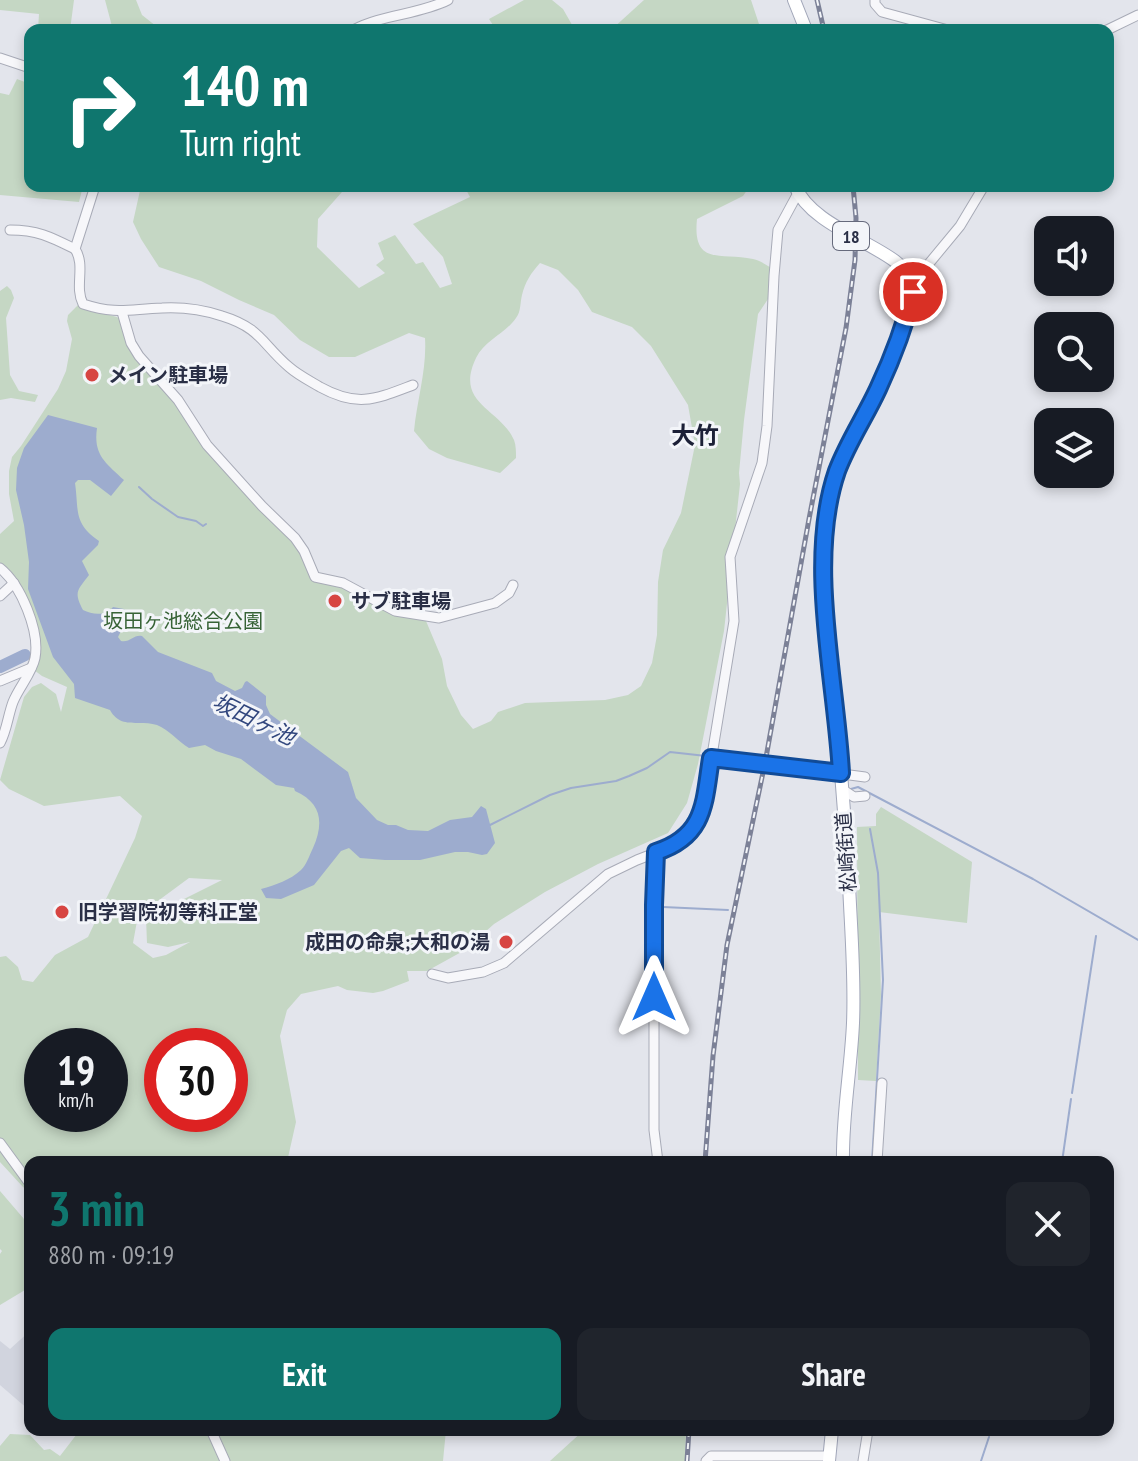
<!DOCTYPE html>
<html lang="en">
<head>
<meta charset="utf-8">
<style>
  :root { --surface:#171b24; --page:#20242c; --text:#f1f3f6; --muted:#9ea1a6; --accent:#0f766e }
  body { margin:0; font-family:"PT Sans Narrow","Noto Sans JP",sans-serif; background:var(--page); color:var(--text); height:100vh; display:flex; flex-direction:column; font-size:30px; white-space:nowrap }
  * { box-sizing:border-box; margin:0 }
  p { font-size:26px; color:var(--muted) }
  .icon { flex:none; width:44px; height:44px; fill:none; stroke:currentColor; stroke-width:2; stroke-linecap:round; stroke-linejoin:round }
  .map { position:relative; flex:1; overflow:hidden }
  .drawer { position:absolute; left:24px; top:1156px; width:1090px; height:280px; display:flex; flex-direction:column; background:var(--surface); border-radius:16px; box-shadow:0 4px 12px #0003 }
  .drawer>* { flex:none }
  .banner { position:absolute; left:24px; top:24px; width:1090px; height:168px; border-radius:16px; box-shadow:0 4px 12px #0003; background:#0f766e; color:#fff; overflow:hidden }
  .controls { position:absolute; left:1034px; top:216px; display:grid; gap:16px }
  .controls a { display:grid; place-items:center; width:80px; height:80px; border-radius:16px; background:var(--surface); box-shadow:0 4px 12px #0003; font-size:40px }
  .speed { position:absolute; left:24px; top:1028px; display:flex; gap:16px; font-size:40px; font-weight:700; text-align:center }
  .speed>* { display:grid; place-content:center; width:104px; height:104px; border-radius:50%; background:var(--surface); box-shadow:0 4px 12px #0003; line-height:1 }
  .speed small { font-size:20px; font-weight:400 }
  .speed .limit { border:12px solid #d22; background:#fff; color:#111 }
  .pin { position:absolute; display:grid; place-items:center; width:68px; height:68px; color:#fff; margin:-34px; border:4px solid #fff; border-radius:50%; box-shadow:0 2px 8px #0007 }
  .me { position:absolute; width:88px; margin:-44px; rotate:0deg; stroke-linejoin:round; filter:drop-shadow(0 0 6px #0008) }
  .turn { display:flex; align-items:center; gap:28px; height:168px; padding:0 24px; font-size:36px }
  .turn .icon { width:104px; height:104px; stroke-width:2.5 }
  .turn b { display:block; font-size:56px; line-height:68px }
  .round { display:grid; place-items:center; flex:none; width:84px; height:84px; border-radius:16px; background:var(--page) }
  .overview { display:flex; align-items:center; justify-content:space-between; height:136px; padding:0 24px }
  h1 { font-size:48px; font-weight:700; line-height:60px; color:var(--accent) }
  .action { display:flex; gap:16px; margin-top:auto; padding:16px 24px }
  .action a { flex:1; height:92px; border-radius:16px; background:var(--accent); color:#fff; font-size:32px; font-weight:700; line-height:92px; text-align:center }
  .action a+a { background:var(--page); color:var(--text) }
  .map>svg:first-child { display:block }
</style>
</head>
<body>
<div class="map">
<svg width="1138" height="1461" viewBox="0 0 1138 1461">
  <rect width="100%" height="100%" fill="#e3e5ec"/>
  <polygon fill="#d1d4de" points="30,1331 30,1409 29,1410 0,1385 0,1341 10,1349"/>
  <g fill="#c5d7c4" fill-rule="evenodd">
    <polygon points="0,0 74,0 70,30 38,30 39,14 0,10"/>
    <polygon points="105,0 136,0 142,15 161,30 113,30"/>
    <polygon points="524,0 552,0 563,9 575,30 490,30 493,25 489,19"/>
    <polygon points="644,0 751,0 761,30 611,30"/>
    <polygon points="17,79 30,84 30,186 83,186 79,202 0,195 0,93 9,95"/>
    <path d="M141,186h199l2,6 -24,27 -1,28 42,41 26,-15 -9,-8 8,-6 -6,-16 17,-8 21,29 7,-2 17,26 12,-4 -9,-27 -30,-33 57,-27 -6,-11h286l-7,10 -46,23c-5,48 25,33 56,40 8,2 16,7 22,12l-1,19 -16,24 -14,106 -5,53 1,11 -16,147 -26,133 -11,39 -19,30 -70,31 -53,28 -51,32 -29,26 -38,21h-20l2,10 -26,10 -10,2 -26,-3 -9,-4 -37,8 -14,16 -7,26 16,86 -9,40h-257v30l-7,-5 -23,-25v-205l6,-1 12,11 4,13 11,2 22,-27 33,-18 47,-99 7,-22 -22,-20 -76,10 -35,-17 -9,-9 24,-83 8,-10 9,-4 15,11 5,18 6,-25 -25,-11 -8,-6 5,-10 1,-10 -19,-63 -8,-12 -13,-10v-31l14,-13 -5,-27v-23l3,-14 9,-11 37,-57 8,-18 6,-32 -5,-18 1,-6 11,-11 3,4 35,9 4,3 10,31 161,188 22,42 28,6 52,28 32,6 16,38 5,27 14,29 12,14 18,-8 7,-9 27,-9 80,-3 23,-5 13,-9 11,-23 5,-28 1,-53 5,-32 18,-37 14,-68 -7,-40 -37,-59 -19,-19 -40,-15 -14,-22 -20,-20 -18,-7c-9,10 -15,19 -18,32 -2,8 -1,17 -6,23 -11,16 -31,22 -40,40 -22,46 24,50 38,82 2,5 2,12 2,18l-16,15 -53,-15 -18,-9 -15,-18c3,-31 13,-62 11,-93l-16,-5 -54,24h-26l-29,-17 -26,-25 -35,-15 -38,-19 -42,-14 -18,-28 -8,-17zM189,878l33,2 -76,38 1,25 21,4 22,-5 -24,13 -13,3 -20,-15 4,-22 10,-12zM42,1046h68v68h-68zM162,1046h68v68h-68z"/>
    <polygon points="7,286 11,290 14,298 6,318 10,375 19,391 38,395 35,402 11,398 0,400 0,291"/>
    <polygon points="881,807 972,862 967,923 879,912 881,995 876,1081 858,1080 857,827 876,826 876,814"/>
    <polygon points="0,1191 30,1226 30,1287 0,1305 0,1254 2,1251 0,1249"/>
    <polygon points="80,1430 446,1430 443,1461 0,1461 0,1446 10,1434 30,1435 44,1450 50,1449 60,1456"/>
    <polygon points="584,1430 686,1430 685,1461 550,1461"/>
  </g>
  <path fill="#9dacce" d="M48,415l49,13c-4,27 9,35 27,52l-13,16 -21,-16h-12l-3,3c4,28 -2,40 24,58l-1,4 -16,16 7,14c-11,15 -16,16 -6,35 10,5 23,6 30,-3l11,2 5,6 -11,22 3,4c9,2 13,-7 21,-5l16,16 54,21 4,8 19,10 7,-3 3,-6 2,-1 19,15v9l4,9 78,58 8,26 21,22 11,5h8l12,5 20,1 22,-11 22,-3 9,-11 5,3 9,34 -8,11 -5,1 -14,-3h-13l-35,8h-35l-25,-2 -11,-10 -8,3 -27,34 -33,14 -15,-1 -5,-9c15,-4 29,-9 40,-19 6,-6 8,-14 12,-22 11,-25 9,-45 -18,-57l-1,-3 -18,-3 -35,-26 -25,-8 -11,-6 -16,3c-10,-6 -21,-19 -32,-23 -18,-6 -36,5 -47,-15l-35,-12 -1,-14 -21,-27 -25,-68 1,-27 -5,-37 -8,-35 1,-22 7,-20z"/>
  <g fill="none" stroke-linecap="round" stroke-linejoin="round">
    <g stroke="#9dacce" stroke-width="2">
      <polyline points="139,487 152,499 178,517 196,521 203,526 206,524"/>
      <polyline points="851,789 858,787 1033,879 1138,940"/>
      <polyline points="490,825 550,795 571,788 616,781 629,776 647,768 670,752 706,756"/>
      <polyline points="870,829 878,873 883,980 872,1162"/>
      <polyline points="663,907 728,910"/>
      <polyline points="1072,1093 1096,936"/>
      <polyline points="1062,1162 1071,1099"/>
      <polyline points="981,1461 989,1437"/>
    </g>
    <polyline stroke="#9dacce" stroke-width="12" points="0,667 25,655"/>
    <g stroke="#a8abb7" stroke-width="11">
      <g id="minor">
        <polyline points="875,0 875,4 882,12 948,30"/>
        <path d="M353,30c30,-16 65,-15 95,-30"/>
        <polyline points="1107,30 1138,15"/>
        <polyline points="0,58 30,68"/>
        <path d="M95,186l-20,63c11,17 -1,37 8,55 34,11 46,5 79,4 19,-1 42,2 60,8 39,12 40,28 67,51 9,8 21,14 31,20 38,21 56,12 93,-2"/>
        <path d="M10,230c28,0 41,7 65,19"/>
        <polyline points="912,281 917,278 960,226 984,186"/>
        <polyline points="122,312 131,343 139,356 178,400 207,445 262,506 295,538 304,551 315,577 343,583 395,611 439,618 495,603 509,593 513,585"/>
        <path d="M0,568c21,17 40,63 35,90 -3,15 -16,29 -22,44 -5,13 -6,28 -13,41"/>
        <polyline points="0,596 14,583"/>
        <polyline points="0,681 31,668"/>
        <polyline points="711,758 744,761 865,777"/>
        <polyline points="842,789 854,797 865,796"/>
        <polyline points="656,852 654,905 654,1130 658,1162"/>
        <polyline points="432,974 448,978 483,972 504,963 608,874 637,860 668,848 681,840 694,828 701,814 705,798 734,621 730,557 762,463 767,426 774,276 778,230 798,193"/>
        <polyline points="0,1143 30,1184"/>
        <polyline points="877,1162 882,1083"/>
        <polyline points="211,1430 225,1461"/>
        <polyline points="706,1461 711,1456 830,1456"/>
        <polyline points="863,1461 868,1430"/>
      </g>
    </g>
    <g stroke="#a2a7b9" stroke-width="14">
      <g id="major">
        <polyline points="794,0 806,30"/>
        <path d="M795,186c20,48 111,62 118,99 2,13 -6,28 -10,40 -9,23 -16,47 -27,68 -16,33 -36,63 -44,99 -15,62 -5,124 1,187 6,68 12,136 16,205 2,46 6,93 4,139 -2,46 -11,93 -10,139"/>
        <polyline points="829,1461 832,1430"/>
      </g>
    </g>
    <use href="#minor" stroke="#f7f7fa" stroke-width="9"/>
    <use href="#major" stroke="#fff" stroke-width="12"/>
    <g stroke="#7c8197" stroke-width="5">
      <g id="rail">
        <polyline points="817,0 824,30"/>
        <polyline points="705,1162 713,1056 727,945 765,763 809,519 846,328 855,260 856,218 853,186"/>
        <polyline points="687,1461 689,1430"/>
      </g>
    </g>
    <use href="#rail" stroke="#f3f5f9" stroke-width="2" stroke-dasharray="6" stroke-linecap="butt"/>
  </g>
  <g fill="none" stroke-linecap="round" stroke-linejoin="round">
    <g stroke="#114b97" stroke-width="20">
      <path id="route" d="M654,997v-92l2,-53c50,-16 48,-50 55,-94l130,15c-5,-94 -35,-212 -4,-302 11,-29 28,-54 41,-82 14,-30 27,-64 35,-97"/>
    </g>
    <use href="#route" stroke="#1a73e8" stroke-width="14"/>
  </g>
  <g fill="#d74542" stroke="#f3f5f9" stroke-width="3">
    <circle cx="92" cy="375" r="8"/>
    <circle cx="335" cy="601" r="8"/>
    <circle cx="62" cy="912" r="8"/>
    <circle cx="506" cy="942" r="8"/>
  </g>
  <g text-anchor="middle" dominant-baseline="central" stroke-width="6" stroke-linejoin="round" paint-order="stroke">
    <rect fill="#f3f5f9" stroke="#666a7c" stroke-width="2" x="833" y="222" width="36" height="28" rx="6"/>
    <g font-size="18" font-weight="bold" fill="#2a2f46">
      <text x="851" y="236">18</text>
    </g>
    <g font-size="20" font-weight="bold" fill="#2a2f46" stroke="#f3f5f9" text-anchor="start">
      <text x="108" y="375">メイン駐車場</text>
      <text x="351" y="601">サブ駐車場</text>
      <text x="78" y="912">旧学習院初等科正堂</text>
      <text x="490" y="942" text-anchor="end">成田の命泉;大和の湯</text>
    </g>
    <g font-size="20" fill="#376336" stroke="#f3f5f9">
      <text x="183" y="621">坂田ヶ池総合公園</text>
    </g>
    <g font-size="20" fill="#2a2f46" stroke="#f3f5f9">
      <text transform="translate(846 852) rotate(-94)">松崎街道</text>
    </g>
    <g font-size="22" font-style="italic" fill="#31467d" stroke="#f3f5f9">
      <text transform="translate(254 719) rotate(26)">坂田ヶ池</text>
    </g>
    <g font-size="24" font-weight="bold" fill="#1c2037" stroke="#f3f5f9">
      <text x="695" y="435">大竹</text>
    </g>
  </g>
</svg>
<div class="controls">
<a><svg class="icon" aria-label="sound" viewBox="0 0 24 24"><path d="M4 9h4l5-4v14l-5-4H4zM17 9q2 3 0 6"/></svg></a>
<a><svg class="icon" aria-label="search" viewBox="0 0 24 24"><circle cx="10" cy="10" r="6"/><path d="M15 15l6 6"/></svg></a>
<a><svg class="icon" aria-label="layers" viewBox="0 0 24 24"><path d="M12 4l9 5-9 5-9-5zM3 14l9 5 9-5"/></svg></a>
</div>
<div class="speed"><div>19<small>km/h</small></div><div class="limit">30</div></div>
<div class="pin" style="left:913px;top:292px;background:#d93025"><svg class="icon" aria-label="arrive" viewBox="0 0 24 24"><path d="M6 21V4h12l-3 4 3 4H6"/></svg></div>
<svg class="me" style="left:654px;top:997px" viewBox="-20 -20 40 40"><path d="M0-17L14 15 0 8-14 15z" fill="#1a73e8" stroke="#fff" stroke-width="4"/></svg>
<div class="banner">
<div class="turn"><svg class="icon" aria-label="right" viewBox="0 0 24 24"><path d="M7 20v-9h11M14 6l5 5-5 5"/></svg><div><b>140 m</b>Turn right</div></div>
</div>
<section class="drawer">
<div class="overview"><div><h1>3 min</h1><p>880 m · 09:19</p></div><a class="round"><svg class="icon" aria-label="close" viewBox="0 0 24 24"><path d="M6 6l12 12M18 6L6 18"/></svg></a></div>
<div class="action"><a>Exit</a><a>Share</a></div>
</section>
</div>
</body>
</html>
